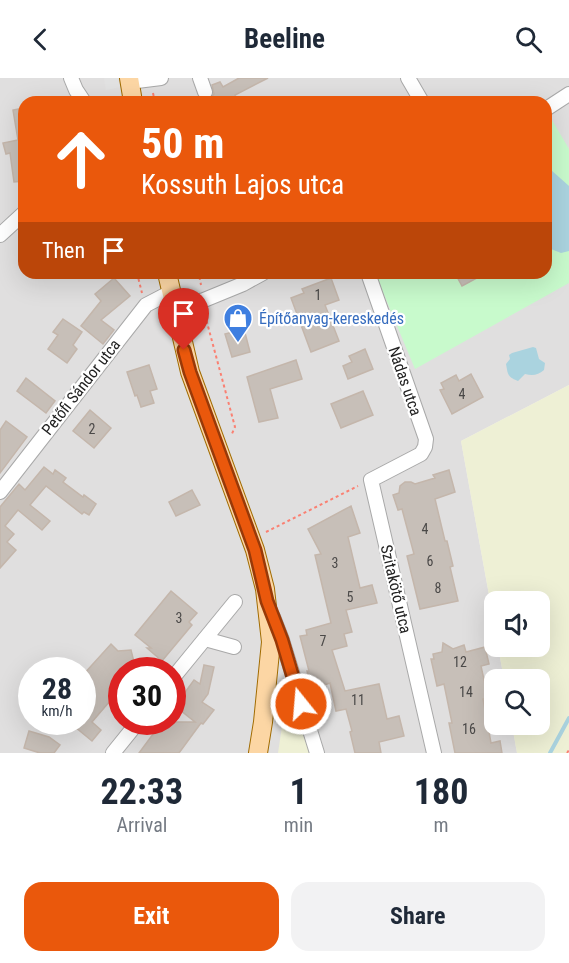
<!DOCTYPE html>
<html lang="en">
<head>
<meta charset="utf-8">
<style>
  :root { --surface:#fff; --page:#f2f2f3; --text:#1f2937; --muted:#747a83; --accent:#ea580c }
  body { margin:0; font-family:"Roboto Condensed",sans-serif; background:var(--page); color:var(--text); height:100vh; display:flex; flex-direction:column; font-size:22px; white-space:nowrap }
  * { box-sizing:border-box; margin:0 }
  p { font-size:20px; color:var(--muted) }
  .icon { flex:none; width:33px; height:33px; fill:none; stroke:currentColor; stroke-width:2; stroke-linecap:round; stroke-linejoin:round }
  .map { position:relative; height:675px; overflow:hidden }
  .details { display:flex; flex-direction:column; background:var(--surface); flex:1 }
  .details>* { flex:none }
  .guide { position:absolute; left:18px; top:18px; width:534px; height:183px; border-radius:18px; box-shadow:0 6px 24px #0002; background:#ea580c; color:#fff; overflow:hidden }
  .fabs { position:absolute; left:484px; top:513px; display:grid; gap:12px }
  .fabs a { display:grid; place-items:center; width:66px; height:66px; border-radius:12px; background:var(--surface); box-shadow:0 6px 24px #0002; font-size:30px }
  .speed { position:absolute; left:18px; top:579px; display:flex; gap:12px; font-size:30px; font-weight:700; text-align:center }
  .speed>* { display:grid; place-content:center; width:78px; height:78px; border-radius:50%; background:var(--surface); box-shadow:0 6px 24px #0002; line-height:1 }
  .speed small { font-size:15px; font-weight:400 }
  .speed .limit { border:9px solid #d22; background:#fff; color:#111 }
  .pin { position:absolute; display:grid; place-items:center; width:51px; height:51px; color:#fff; margin:-62px -26px; border-radius:50% 50% 50% 0; rotate:-45deg; box-shadow:0 0 6px #0007 }
  .pin .icon { rotate:45deg }
  .me { position:absolute; width:66px; margin:-33px; rotate:343deg; stroke-linejoin:round; filter:drop-shadow(0 0 4px #0008) }
  .turn { display:flex; align-items:center; gap:21px; height:126px; padding:0 24px; font-size:27px }
  .turn .icon { width:78px; height:78px; stroke-width:2.5 }
  .turn b { display:block; font-size:42px; line-height:51px }
  .then { display:flex; align-items:center; height:57px; padding:0 24px; background:#0003; gap:12px; font-size:22px }
  .eta { display:flex; justify-content:space-evenly; align-items:center; height:102px; text-align:center }
  .eta b { font-size:36px; font-weight:700; line-height:42px }
  .cta { display:flex; gap:12px; margin-top:auto; padding:12px 24px }
  .cta a { flex:1; height:69px; border-radius:18px; background:var(--accent); color:#fff; font-size:24px; font-weight:700; line-height:69px; text-align:center }
  .cta a+a { background:var(--page); color:var(--text) }
  header { display:flex; justify-content:space-between; align-items:center; height:78px; padding:0 24px; background:var(--surface); font-size:27px; font-weight:700 }
  .map>svg:first-child { display:block }
</style>
</head>
<body>
<header><svg class="icon" aria-label="back" viewBox="0 0 24 24"><path d="M15 5l-7 7 7 7"/></svg>Beeline<svg class="icon" aria-label="search" viewBox="0 0 24 24"><circle cx="10" cy="10" r="6"/><path d="M15 15l6 6"/></svg></header>
<div class="map">
<svg width="569" height="675" viewBox="0 0 569 675">
  <rect width="100%" height="100%" fill="#f2efe9"/>
  <path fill="#e0dfdf" fill-rule="evenodd" d="M0,0h569v307l-108,56 34,187v18l3,1 6,32 -9,1v44l17,1 5,28h-517zM24,24h522v171h-522zM32,592h50v52h-50zM122,592h50v52h-50z"/>
  <g fill="#eef0d5">
    <polygon points="569,307 569,675 517,675 512,647 540,646 540,602 504,601 498,569 540,568 540,524 495,524 495,550 461,363"/>
    <polygon points="296,608 317,675 278,675 286,622"/>
  </g>
  <polygon fill="#c8facc" points="552,42 569,71 569,205 415,291 375,195 546,195 546,45"/>
  <polygon fill="#e2e2e2" points="104,0 118,0 120,9 106,12"/>
  <g fill="#aad3df">
    <polygon points="551,92 569,108 569,173 561,175 546,169 546,93"/>
    <path d="M533,269l3,1 3,11 6,4 -1,7c-6,5 -11,6 -19,4l-7,7c-11,-4 -10,-7 -12,-17l4,-5 -1,-4 3,-2z"/>
  </g>
  <g fill="none" stroke-linecap="round" stroke-linejoin="round">
    <polyline stroke="#aad3df" stroke-width="4" points="550,675 569,640"/>
  </g>
  <g fill="#c7bfb8" stroke="#c4b6ab" stroke-width="1.5">
    <polygon points="239,0 268,0 235,17 237,21 230,24 189,24 198,20 203,23 209,22 214,16 212,7 220,4 223,9"/>
    <polygon points="24,30 24,103 14,104 10,75 6,76 3,65 18,62 13,32"/>
    <polygon points="455,195 486,195 462,208"/>
    <polygon points="114,200 130,218 101,242 114,252 103,266 81,248 101,223 95,216"/>
    <polygon points="331,200 339,222 325,227 339,263 311,274 291,220 304,215 302,211"/>
    <polygon points="63,241 82,254 73,267 77,271 67,285 48,271 58,257 53,254"/>
    <polygon points="244,251 250,274 232,279 225,256"/>
    <polygon points="365,271 373,291 348,301 343,288 352,284 349,278"/>
    <polygon points="296,282 302,301 270,311 278,340 259,344 247,299"/>
    <polygon points="149,287 157,311 150,313 154,325 141,329 137,317 135,318 127,294"/>
    <polygon points="471,296 483,319 452,336 440,312 444,311 441,305 456,297 459,303"/>
    <polygon points="26,300 55,323 46,335 17,313"/>
    <polygon points="363,313 373,337 341,350 331,326"/>
    <polygon points="90,332 111,350 94,370 73,353"/>
    <polygon points="6,343 27,359 0,395 0,352"/>
    <polygon points="44,389 53,396 55,392 66,400 63,404 83,419 84,417 96,426 89,437 84,434 82,436 46,408 30,427 50,443 42,452 18,432 5,448 14,456 7,464 16,472 0,490 0,429 19,406 25,412"/>
    <polygon points="449,392 455,414 435,421 445,463 447,463 453,488 450,489 458,523 420,531 407,478 414,476 402,431 398,432 393,417 399,415 400,408 405,404 411,404 415,406 435,400 433,397"/>
    <polygon points="192,412 200,427 176,438 169,424"/>
    <polygon points="351,428 360,455 348,459 360,510 372,507 377,525 346,532 352,554 344,556 347,568 332,572 345,613 379,606 387,641 399,638 404,658 379,664 381,675 355,675 350,654 352,653 346,631 336,633 330,605 312,611 307,593 309,593 300,558 307,557 306,552 331,545 315,477 321,476 308,451"/>
    <polygon points="171,513 197,535 189,544 192,547 162,583 147,570 151,570 135,557"/>
    <polygon points="443,565 453,571 464,567 466,574 485,569 489,586 481,588 488,620 483,621 491,665 500,663 502,675 455,675 449,645 452,645 444,606 437,608 431,581 434,581 433,576 442,574"/>
    <polygon points="111,566 118,573 131,572 136,592 122,592 122,609 92,644 101,652 92,663 69,644 82,644 82,598"/>
    <polygon points="204,587 214,589 208,616 202,624 214,632 203,646 201,645 179,675 139,675 162,644 195,644 175,628 194,602 200,606"/>
    <polygon points="29,653 49,659 60,667 54,675 40,675 24,670"/>
  </g>
  <g fill="none" stroke-linecap="round" stroke-linejoin="round">
    <g stroke="#a9a9a9" stroke-width="16">
      <g id="minor">
        <polyline points="71,0 76,12 84,24"/>
        <polyline points="200,0 205,14"/>
        <polyline points="408,0 422,24"/>
        <polyline points="129,4 161,0"/>
        <polyline points="546,31 569,16"/>
        <polyline points="0,157 24,135"/>
        <polyline points="368,195 426,361 425,369 421,376 371,402 434,675"/>
        <polyline points="174,229 204,222 243,206 263,195"/>
        <polyline points="0,414 146,227 171,214"/>
        <polyline points="273,539 282,562 317,675"/>
        <polyline points="205,561 234,569"/>
        <polyline points="172,601 235,524"/>
        <polyline points="113,675 138,644"/>
      </g>
    </g>
    <g stroke="#a06b00" stroke-width="20">
      <g id="major">
        <polyline points="129,0 133,24"/>
        <polyline points="167,195 190,294 255,472 265,511 271,564 263,644 258,675"/>
      </g>
    </g>
    <g stroke="#fa8072" stroke-width="2" stroke-dasharray="3 3" stroke-linecap="butt">
      <polyline points="153,15 155,24"/>
      <polyline points="137,195 142,215"/>
      <polyline points="183,198 199,197 201,207"/>
      <polyline points="205,237 235,349 231,358"/>
      <polyline points="266,454 358,408"/>
      <polyline points="567,675 569,672"/>
    </g>
    <use href="#minor" stroke="#fff" stroke-width="14"/>
    <use href="#major" stroke="#fcd6a4" stroke-width="18"/>
  </g>
  <g fill="none" stroke-linecap="round" stroke-linejoin="round">
    <g stroke="#983908" stroke-width="15">
      <polyline id="route" points="184,272 190,294 255,472 267,523 282,562 301,626"/>
    </g>
    <use href="#route" stroke="#ea580c" stroke-width="10"/>
  </g>
  <defs>
    <g id="shop-pin" transform="scale(1.5)"><path d="M0 17L-7.5 6A9.5 9.5 0 1 1 7.5 6Z" fill="#3f7fe0" stroke="#fff"/><path d="M-5-2.5h2.3a2.7 3.5 0 0 1 5.4 0H5L5.5 6h-11ZM-1.5-2.5h3a1.5 2.3 0 0 0-3 0Z" fill="#fff"/></g>
  </defs>
  <g fill-rule="evenodd">
    <use href="#shop-pin" x="238" y="240"/>
  </g>
  <g text-anchor="middle" dominant-baseline="central" stroke-width="4.5" stroke-linejoin="round" paint-order="stroke">
    <g font-size="14" fill="#4b4948">
      <text x="318" y="217">1</text>
      <text x="462" y="316">4</text>
      <text x="92" y="351">2</text>
      <text x="425" y="451">4</text>
      <text x="430" y="483">6</text>
      <text x="335" y="485">3</text>
      <text x="438" y="510">8</text>
      <text x="350" y="519">5</text>
      <text x="179" y="540">3</text>
      <text x="323" y="563">7</text>
      <text x="460" y="584">12</text>
      <text x="466" y="614">14</text>
      <text x="358" y="622">11</text>
      <text x="469" y="651">16</text>
    </g>
    <g font-size="16" fill="#366cbe" stroke="#fff" text-anchor="start">
      <text x="259" y="240">Építőanyag-kereskedés</text>
    </g>
    <g font-size="16" fill="#222" stroke="#fff">
      <text transform="translate(405 303) rotate(71)">Nádas utca</text>
      <text transform="translate(81 309) rotate(-52)">Petőfi Sándor utca</text>
      <text transform="translate(396 511) rotate(77)">Szitakötő utca</text>
    </g>
  </g>
</svg>
<div class="fabs">
<a><svg class="icon" aria-label="sound" viewBox="0 0 24 24"><path d="M4 9h4l5-4v14l-5-4H4zM17 9q2 3 0 6"/></svg></a>
<a><svg class="icon" aria-label="search" viewBox="0 0 24 24"><circle cx="10" cy="10" r="6"/><path d="M15 15l6 6"/></svg></a>
</div>
<div class="speed"><div>28<small>km/h</small></div><div class="limit">30</div></div>
<div class="pin" style="left:184px;top:272px;background:#d93025"><svg class="icon" aria-label="arrive" viewBox="0 0 24 24"><path d="M6 21V4h12l-3 4 3 4H6"/></svg></div>
<svg class="me" style="left:301px;top:626px" viewBox="-20 -20 40 40"><circle r="17" fill="#ea580c" stroke="#fff" stroke-width="3"/><path d="M0-11L8 9 0 5-8 9z" fill="#fff"/></svg>
<div class="guide">
<div class="turn"><svg class="icon" aria-label="ahead" viewBox="0 0 24 24"><path d="M12 20V5M6 11l6-6 6 6"/></svg><div><b>50 m</b>Kossuth Lajos utca</div></div>
<div class="then">Then<svg class="icon" aria-label="arrive" viewBox="0 0 24 24"><path d="M6 21V4h12l-3 4 3 4H6"/></svg></div>
</div>
</div>
<section class="details">
<div class="eta">
<div><b>22:33</b><p>Arrival</p></div>
<div><b>1</b><p>min</p></div>
<div><b>180</b><p>m</p></div>
</div>
<div class="cta"><a>Exit</a><a>Share</a></div>
</section>
</body>
</html>
